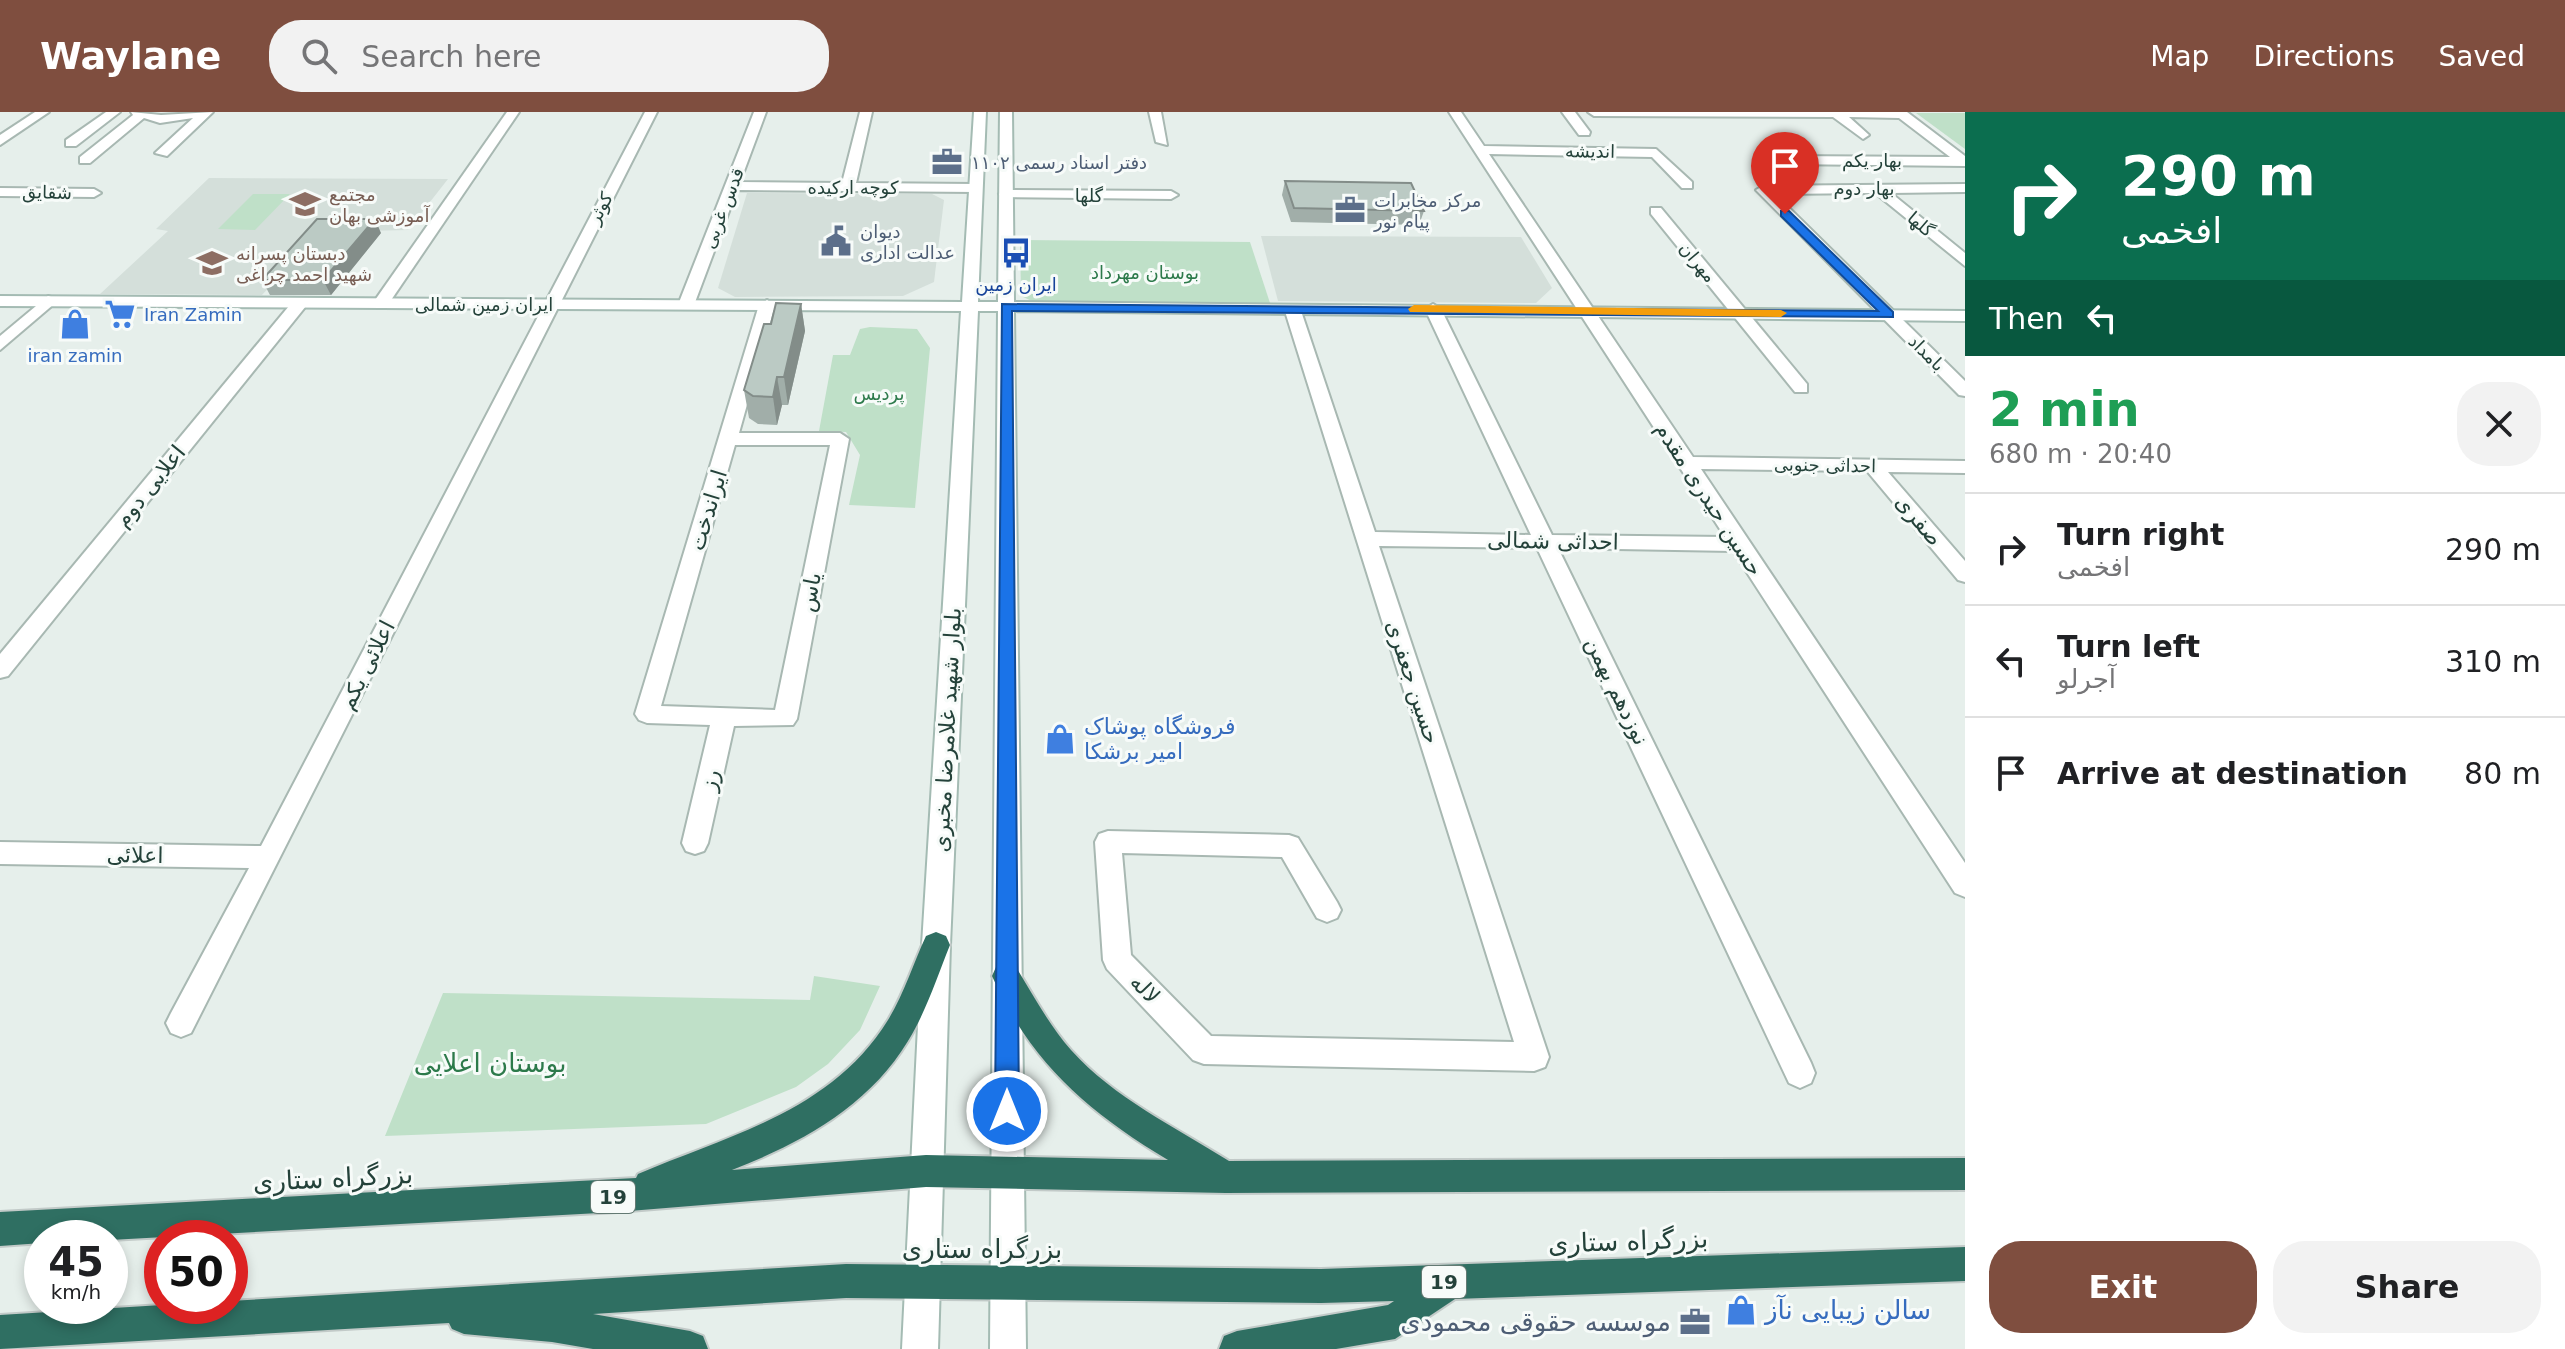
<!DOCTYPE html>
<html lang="en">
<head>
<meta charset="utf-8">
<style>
  :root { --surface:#fff; --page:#f2f2f2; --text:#202124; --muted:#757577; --line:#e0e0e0; --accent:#7f4e3f }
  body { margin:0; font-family:"DejaVu Sans","Noto Naskh Arabic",sans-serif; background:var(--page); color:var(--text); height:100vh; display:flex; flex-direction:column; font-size:30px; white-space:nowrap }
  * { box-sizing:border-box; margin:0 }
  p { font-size:26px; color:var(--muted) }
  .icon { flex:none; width:44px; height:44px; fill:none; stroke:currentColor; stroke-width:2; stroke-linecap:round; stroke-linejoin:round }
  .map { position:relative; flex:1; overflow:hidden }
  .panel { display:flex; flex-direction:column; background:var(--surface); width:600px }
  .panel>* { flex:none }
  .guide { background:#0b6e4f; color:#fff; overflow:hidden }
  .speed { position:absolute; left:24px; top:1108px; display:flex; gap:16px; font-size:40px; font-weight:700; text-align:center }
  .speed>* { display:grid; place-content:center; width:104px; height:104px; border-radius:50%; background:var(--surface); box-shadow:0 4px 12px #0003; line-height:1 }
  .speed small { font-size:20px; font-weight:400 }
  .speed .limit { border:12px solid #d22; background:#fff; color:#111 }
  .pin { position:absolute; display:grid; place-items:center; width:68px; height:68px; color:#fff; margin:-82px -34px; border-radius:50% 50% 50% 0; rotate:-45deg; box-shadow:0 0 8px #0007 }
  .pin .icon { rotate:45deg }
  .me { position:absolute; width:88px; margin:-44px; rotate:0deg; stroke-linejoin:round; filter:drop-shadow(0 0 6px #0008) }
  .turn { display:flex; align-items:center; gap:28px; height:168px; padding:0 24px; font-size:36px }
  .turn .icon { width:104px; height:104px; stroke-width:2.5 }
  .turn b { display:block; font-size:56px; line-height:68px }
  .then { display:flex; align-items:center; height:76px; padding:0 24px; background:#0003; gap:16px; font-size:30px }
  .round { display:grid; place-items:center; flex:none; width:84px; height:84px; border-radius:32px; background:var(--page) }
  .headline { display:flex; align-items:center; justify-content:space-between; height:136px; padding:0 24px }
  h1 { font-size:48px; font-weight:800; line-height:60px; color:#1e9e55 }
  .button { display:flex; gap:16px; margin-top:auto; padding:16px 24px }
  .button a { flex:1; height:92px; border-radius:32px; background:var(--accent); color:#fff; font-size:32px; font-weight:800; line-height:92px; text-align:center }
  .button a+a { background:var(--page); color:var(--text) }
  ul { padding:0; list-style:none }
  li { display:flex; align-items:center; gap:24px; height:112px; padding:0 24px; border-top:2px solid var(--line) }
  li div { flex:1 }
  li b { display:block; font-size:30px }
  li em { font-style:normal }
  header { display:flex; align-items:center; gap:48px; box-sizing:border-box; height:112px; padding:0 40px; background:var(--accent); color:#fff }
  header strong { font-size:38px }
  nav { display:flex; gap:44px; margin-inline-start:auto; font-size:28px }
  .search { width:560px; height:72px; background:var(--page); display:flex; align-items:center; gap:20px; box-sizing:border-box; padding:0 28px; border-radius:32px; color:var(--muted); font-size:30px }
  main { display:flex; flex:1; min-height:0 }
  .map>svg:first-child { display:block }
</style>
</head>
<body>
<header>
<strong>Waylane</strong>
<div class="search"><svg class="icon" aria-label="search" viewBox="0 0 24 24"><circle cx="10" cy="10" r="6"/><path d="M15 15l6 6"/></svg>Search here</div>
<nav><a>Map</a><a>Directions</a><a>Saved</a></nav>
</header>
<main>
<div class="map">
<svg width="1965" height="1237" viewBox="0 0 1965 1237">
  <rect width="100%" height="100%" fill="#e6efeb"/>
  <g fill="#d4dfda">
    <polygon points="209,66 448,67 408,118 320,120 262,183 100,182 168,119 156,117"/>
    <polygon points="747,81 932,82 944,88 934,170 903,184 735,185 718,176"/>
    <polygon points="1261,124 1521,125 1552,176 1536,191 1278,189"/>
  </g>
  <g fill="#bfe0c8">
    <polygon points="1916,1 1965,1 1965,37"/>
    <polygon points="253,82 290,82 255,118 218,117"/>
    <polygon points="1020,128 1250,130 1270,191 1034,190 1021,184"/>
    <polygon points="870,215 917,217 930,236 915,396 849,393 860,343 846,320 819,319 833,243 850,243 860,217"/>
    <polygon points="814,864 880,874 860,918 828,952 796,975 706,1012 385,1024 443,881 810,888"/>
  </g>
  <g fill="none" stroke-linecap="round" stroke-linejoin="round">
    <g stroke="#a8b8b2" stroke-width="4">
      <g id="street">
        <polygon points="35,0 49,0 0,33 0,23"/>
        <polygon points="106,0 120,0 76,34 66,34 66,28"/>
        <polygon points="131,0 161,3 213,0 167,44 155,41 193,6 160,11 144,6 90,51 80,51 80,45 133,3"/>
        <polygon points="507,0 519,0 387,194 375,194 373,191"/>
        <polygon points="645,0 657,0 191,921 181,925 171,921 166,911 171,901 249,756 0,752 0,730 261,734"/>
        <polygon points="754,0 766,0 740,70 842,71 860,0 872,0 856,71 975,72 982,76 975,80 737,78 694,193 680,196 678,193"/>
        <polygon points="1149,0 1161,0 1167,33 1156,30"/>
        <polygon points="1449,0 1461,0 1484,34 1656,37 1692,70 1692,76 1682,76 1652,45 1489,42 1693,345 1965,349 1965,361 1888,360 1965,449 1965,470 1958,468 1867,359 1701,357 1965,751 1965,785 1955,781 1733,439 1558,436 1811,951 1815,961 1811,971 1800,976 1789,971 1537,436 1379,434 1549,945 1545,955 1534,959 1204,952 1193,948 1107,857 1103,848 1095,730 1099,722 1108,719 1289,723 1298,726 1337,790 1341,798 1337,806 1327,810 1317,806 1282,745 1122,741 1131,843 1211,924 1514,930 1284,196 1286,193 1300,196 1375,420 1531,423 1425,197 1433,192 1441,197 1552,423 1725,425"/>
        <polygon points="1562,0 1575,0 1590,20 1589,23 1579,23"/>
        <polygon points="1588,0 1907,0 1965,44 1965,54 1781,52 1774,48 1781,44 1950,45 1899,6 1849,5 1869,23 1863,27 1833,5 1594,4"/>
        <polygon points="1965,72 1965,80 1891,81 1965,141 1965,154 1875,81 1775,82 1965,269 1965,284 1959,283 1756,78 1763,74"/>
        <polygon points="0,76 94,77 101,81 94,85 0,84"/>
        <polygon points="1006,78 1171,79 1178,83 1171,87 1001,85 999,82"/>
        <polygon points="1651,96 1661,96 1807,272 1807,280 1795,280 1651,102"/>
        <polygon points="48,184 54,186 54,192 0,238 0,224"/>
        <polygon points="300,186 308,191 306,194 8,564 0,566 0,542 294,188"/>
        <path d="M767,188l8,5 -36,128h101l9,6 -52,280 -4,6 -59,1 -26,117 -4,8 -9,3 -9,-3 -4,-8 28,-118 -63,-2 -8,-3 -4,-6 124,-409zM735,333h95l-55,265 -114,-4z"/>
      </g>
    </g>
    <g stroke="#a4bbb3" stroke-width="4">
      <polygon id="secondary" points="974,0 986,0 978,190 998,190 1000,0 1012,0 1014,190 1965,199 1965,209 1014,199 1026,1237 990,1237 998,199 978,199 950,833 938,1237 902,1237 922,833 961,199 0,194 0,184 962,190"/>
    </g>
    <g stroke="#c2cac8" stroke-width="4">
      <g id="highway">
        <path d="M936,820l10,4 4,9c-13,32 -24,67 -42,96 -40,66 -107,102 -176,129l194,-15 242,5c-81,-49 -137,-97 -176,-184l4,-9 10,-4 10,4c17,28 33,58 55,83 43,48 104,77 158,111l736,-3v32l-739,3 -300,-6 -309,25 -507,28 -68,-2v5l-42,3v-34l636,-34 2,-4c92,-39 194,-63 250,-154 16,-26 25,-56 38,-84z"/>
        <polygon points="1965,1135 1965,1169 1455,1187 1395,1227 1336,1237 1219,1237 1224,1224 1237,1219 1388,1193 1394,1189 1321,1191 846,1186 593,1202 690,1219 703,1224 708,1237 593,1237 552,1230 464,1222 452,1217 449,1211 0,1237 0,1203 162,1193 230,1194 230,1189 846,1152 1321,1157"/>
      </g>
    </g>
    <use href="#street" fill="#fff" fill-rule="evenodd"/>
    <use href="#secondary" fill="#fff" fill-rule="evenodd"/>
    <use href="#highway" fill="#2f6f62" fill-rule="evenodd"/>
  </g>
  <g fill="#a1aea9">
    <polygon points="1285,69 1424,99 1419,113 1291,110 1282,83"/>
    <polygon points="381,121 331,183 270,183 262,168"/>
    <polygon points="801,192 805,219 788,293 782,293 777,313 758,312 749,306 744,278"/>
  </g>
  <g fill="#838d89">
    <polygon points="375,107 381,121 331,183 323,168"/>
    <polygon points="801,192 805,219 788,293 784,265"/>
    <polygon points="777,265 782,293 777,313 773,285"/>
  </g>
  <g fill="#bbcac4" stroke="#838d89" stroke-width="2">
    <polygon points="1285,69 1411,71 1424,99 1294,96"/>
    <polygon points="317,107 375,107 323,168 262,168"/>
    <polygon points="776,191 801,192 784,265 777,265 773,285 753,284 744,278 764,212 771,212"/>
  </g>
  <polygon fill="#1a73e8" stroke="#114b97" stroke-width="2" points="1781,99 1789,99 1893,200 1893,205 1012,199 1019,999 1015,1007 1007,1011 998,1007 995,999 1002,192 1878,199 1781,104"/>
  <polygon fill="#f59e0b" points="1414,193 1781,198 1787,201 1781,205 1410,200 1408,197"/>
  <defs>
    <g id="office-bare" transform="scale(2.4)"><path d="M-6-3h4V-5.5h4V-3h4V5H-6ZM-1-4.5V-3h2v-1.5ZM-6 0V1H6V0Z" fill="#5c6f8a" stroke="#f7fbf9" stroke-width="2.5" paint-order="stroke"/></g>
    <g id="school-bare" transform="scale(2.4)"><path d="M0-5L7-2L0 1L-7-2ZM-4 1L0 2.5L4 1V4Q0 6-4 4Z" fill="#8d6e63" stroke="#f7fbf9" stroke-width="2.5" paint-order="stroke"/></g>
    <g id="civic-bare" transform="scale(2.4)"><path d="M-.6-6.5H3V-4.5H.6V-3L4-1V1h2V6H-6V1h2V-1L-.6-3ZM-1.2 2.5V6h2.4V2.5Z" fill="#5c6f8a" stroke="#f7fbf9" stroke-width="2.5" paint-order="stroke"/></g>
    <g id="bus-bare" transform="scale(2.4)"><path d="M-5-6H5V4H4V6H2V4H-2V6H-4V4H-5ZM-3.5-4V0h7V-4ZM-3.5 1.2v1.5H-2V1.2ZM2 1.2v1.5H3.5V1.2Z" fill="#1a4fb4" stroke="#f7fbf9" stroke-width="2.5" paint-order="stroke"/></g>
    <g id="supermarket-bare" transform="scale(2.4)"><path d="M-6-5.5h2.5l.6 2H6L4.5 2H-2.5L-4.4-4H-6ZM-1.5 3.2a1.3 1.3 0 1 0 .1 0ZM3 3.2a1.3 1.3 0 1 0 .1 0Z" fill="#3f7fe0" stroke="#f7fbf9" stroke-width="2.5" paint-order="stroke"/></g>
    <g id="shop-bare" transform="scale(2.4)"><path d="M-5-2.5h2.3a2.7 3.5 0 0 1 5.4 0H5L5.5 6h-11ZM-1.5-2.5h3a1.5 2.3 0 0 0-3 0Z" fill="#3f7fe0" stroke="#f7fbf9" stroke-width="2.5" paint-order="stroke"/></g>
  </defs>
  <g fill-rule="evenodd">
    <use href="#office-bare" x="947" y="50"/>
    <use href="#school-bare" x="305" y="92"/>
    <use href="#office-bare" x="1350" y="98"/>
    <use href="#civic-bare" x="836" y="129"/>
    <use href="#bus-bare" x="1016" y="141"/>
    <use href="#school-bare" x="212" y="151"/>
    <use href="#supermarket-bare" x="120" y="202"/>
    <use href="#shop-bare" x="75" y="212"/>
    <use href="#shop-bare" x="1060" y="627"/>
    <use href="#shop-bare" x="1741" y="1198"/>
    <use href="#office-bare" x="1695" y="1210"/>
  </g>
  <g text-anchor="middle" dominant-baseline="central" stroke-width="6" stroke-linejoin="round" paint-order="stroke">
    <g font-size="18" fill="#24423a" stroke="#f7fbf9">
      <text transform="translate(1590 39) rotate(1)">اندیشه</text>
      <text x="1872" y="48">بهار یکم</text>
      <text x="853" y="75">کوچه ارکیده</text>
      <text x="1864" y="76">بهار دوم</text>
      <text transform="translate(47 80) rotate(1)">شقایق</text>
      <text x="1089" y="83">گلها</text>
      <text transform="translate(600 96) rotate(-62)">کوثر</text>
      <text transform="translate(723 96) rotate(-69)">قدس غربی</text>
      <text transform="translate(1921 112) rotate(40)">گلها</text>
      <text transform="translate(1698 150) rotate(50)">مهران</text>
      <text x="484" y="192">ایران زمین شمالی</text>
      <text transform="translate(1927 241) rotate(45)">بامداد</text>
      <text transform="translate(1825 353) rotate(1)">احداثی جنوبی</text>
    </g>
    <g font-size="18" fill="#4e5e75" stroke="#f7fbf9" text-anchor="start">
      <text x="971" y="50">دفتر اسناد رسمی ۱۱۰۲</text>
      <text x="1374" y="88">مرکز مخابرات<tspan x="1374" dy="21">پیام نور</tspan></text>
      <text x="860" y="119">دیوان<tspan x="860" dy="21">عدالت اداری</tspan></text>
    </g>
    <g font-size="18" fill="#785e54" stroke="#f7fbf9" text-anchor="start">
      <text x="329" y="82">مجتمع<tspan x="329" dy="21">آموزشی بهان</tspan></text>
      <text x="236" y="141">دبستان پسرانه<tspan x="236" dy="21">شهید احمد چراغی</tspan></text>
    </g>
    <g font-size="18" fill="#2d7a4b" stroke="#f7fbf9">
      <text x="1145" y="160">بوستان مهرداد</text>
      <text x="879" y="281">پردیس</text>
    </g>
    <g font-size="18" fill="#164399" stroke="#f7fbf9">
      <text x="1016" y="172">ایران زمین</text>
    </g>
    <g font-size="18" fill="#366cbe" stroke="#f7fbf9" text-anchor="start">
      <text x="144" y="202">Iran Zamin</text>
      <text x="75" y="243" text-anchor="middle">iran zamin</text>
    </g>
    <g fill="#f7fbf9" stroke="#637a73" stroke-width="2">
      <rect x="591" y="1069" width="44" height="32" rx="6"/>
      <rect x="1422" y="1154" width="44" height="32" rx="6"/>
    </g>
    <g font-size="20" font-weight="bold" fill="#24423a">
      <text x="613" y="1085">19</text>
      <text x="1444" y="1170">19</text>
    </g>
    <g font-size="22" fill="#24423a" stroke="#f7fbf9">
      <text transform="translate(150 374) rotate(-51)">اعلایی دوم</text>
      <text transform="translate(1709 387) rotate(57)">حسین حیدری مقدم</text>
      <text transform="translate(708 398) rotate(-73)">ایراندخت</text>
      <text transform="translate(1919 408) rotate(50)">صفری</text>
      <text transform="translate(1553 429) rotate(1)">احداثی شمالی</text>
      <text transform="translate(810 480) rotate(-79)">یاس</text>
      <text transform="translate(367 553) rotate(-63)">اعلائی یکم</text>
      <text transform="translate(1413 570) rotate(72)">حسین جعفری</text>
      <text transform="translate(1617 579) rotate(64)">نوزدهم بهمن</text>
      <text transform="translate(947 618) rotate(-87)">بلوار شهید غلامرضا مخبری</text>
      <text transform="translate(710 668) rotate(-77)">رز</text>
      <text transform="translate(135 743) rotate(1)">اعلائی</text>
      <text transform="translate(1145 877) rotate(46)">لاله</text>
    </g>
    <g font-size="22" fill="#366cbe" stroke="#f7fbf9" text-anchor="start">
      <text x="1084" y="614">فروشگاه پوشاک<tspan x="1084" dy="25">امیر برشکا</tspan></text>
    </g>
    <g font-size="26" fill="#2d7a4b" stroke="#f7fbf9">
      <text x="490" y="951">بوستان اعلایی</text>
    </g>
    <g font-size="26" fill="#24423a" stroke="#f7fbf9">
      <text transform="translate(333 1066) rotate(-3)">بزرگراه ستاری</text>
      <text transform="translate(1628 1129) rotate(-2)">بزرگراه ستاری</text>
      <text x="982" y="1137">بزرگراه ستاری</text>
    </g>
    <g font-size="26" fill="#366cbe" stroke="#f7fbf9" text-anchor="start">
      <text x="1765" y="1198">سالن زیبایی نآز</text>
    </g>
    <g font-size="26" fill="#4e5e75" stroke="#f7fbf9" text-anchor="end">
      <text x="1671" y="1210">موسسه حقوقی محمودی</text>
    </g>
  </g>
</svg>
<div class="speed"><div>45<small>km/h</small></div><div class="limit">50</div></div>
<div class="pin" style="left:1785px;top:102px;background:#d93025"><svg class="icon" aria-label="arrive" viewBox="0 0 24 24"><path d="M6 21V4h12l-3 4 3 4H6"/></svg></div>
<svg class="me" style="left:1007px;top:999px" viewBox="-20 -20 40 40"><circle r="17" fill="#1a73e8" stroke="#fff" stroke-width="3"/><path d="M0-11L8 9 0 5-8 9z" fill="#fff"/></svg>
</div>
<section class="panel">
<div class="guide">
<div class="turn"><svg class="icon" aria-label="right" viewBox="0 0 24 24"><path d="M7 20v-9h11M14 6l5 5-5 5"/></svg><div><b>290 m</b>افخمی</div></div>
<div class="then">Then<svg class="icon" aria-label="left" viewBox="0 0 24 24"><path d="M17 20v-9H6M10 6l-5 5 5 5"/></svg></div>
</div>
<div class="headline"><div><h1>2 min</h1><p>680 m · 20:40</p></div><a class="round"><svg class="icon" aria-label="close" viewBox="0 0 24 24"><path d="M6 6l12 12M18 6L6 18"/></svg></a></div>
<ul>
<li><svg class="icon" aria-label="right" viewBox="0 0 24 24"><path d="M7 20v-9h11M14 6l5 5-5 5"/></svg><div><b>Turn right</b><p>افخمی</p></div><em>290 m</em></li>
<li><svg class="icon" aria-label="left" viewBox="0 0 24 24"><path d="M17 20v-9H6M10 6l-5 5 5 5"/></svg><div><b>Turn left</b><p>آجرلو</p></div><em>310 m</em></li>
<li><svg class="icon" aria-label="arrive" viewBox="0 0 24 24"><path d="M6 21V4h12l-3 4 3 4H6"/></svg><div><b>Arrive at destination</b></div><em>80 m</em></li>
</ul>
<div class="button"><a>Exit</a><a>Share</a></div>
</section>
</main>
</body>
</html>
